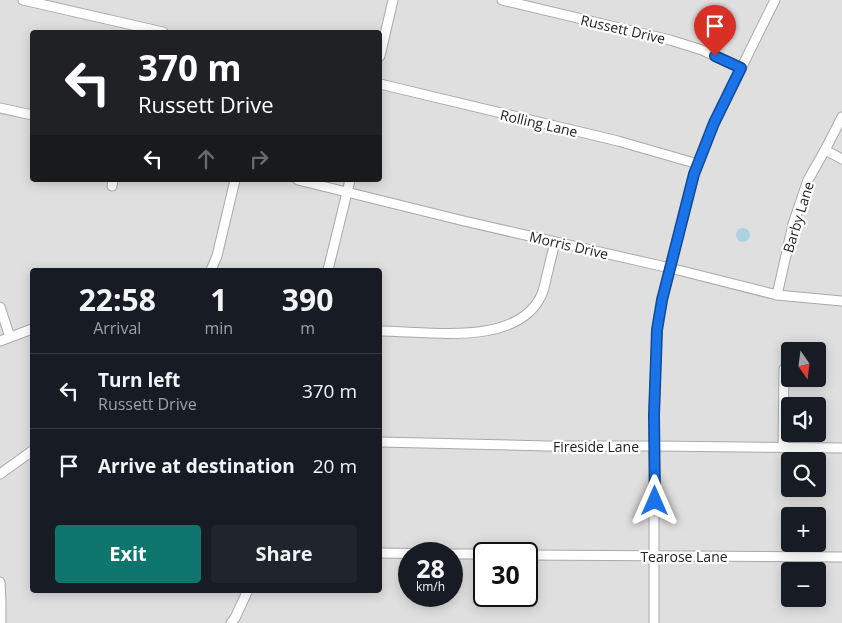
<!DOCTYPE html>
<html lang="en">
<head>
<meta charset="utf-8">
<style>
  :root { --surface:#171b24; --page:#20242c; --text:#f1f3f6; --muted:#9ea1a6; --line:#363941; --accent:#0f766e }
  body { margin:0; font-family:"Open Sans",sans-serif; background:var(--page); color:var(--text); height:100vh; display:flex; flex-direction:column; font-size:19px; white-space:nowrap }
  * { box-sizing:border-box; margin:0 }
  p { font-size:16px; color:var(--muted) }
  .icon { flex:none; width:28px; height:28px; fill:none; stroke:currentColor; stroke-width:2; stroke-linecap:round; stroke-linejoin:round }
  .map { position:relative; flex:1; overflow:hidden }
  .details { position:absolute; left:30px; top:268px; width:352px; height:325px; display:flex; flex-direction:column; background:var(--surface); border-radius:5px; box-shadow:0 2px 12px #0003 }
  .details>* { flex:none }
  .guide { position:absolute; left:30px; top:30px; width:352px; height:152px; border-radius:5px; box-shadow:0 2px 12px #0003; background:#202124; color:#fff; overflow:hidden }
  .needle { width:32px; rotate:166deg }
  .controls { position:absolute; left:781px; top:342px; display:grid; gap:10px }
  .controls a { display:grid; place-items:center; width:45px; height:45px; border-radius:5px; background:var(--surface); box-shadow:0 2px 12px #0003; font-size:25px }
  .speed { position:absolute; left:398px; top:542px; display:flex; gap:10px; font-size:25px; font-weight:700; text-align:center }
  .speed>* { display:grid; place-content:center; width:65px; height:65px; border-radius:50%; background:var(--surface); box-shadow:0 2px 12px #0003; line-height:1 }
  .speed small { font-size:12px; font-weight:400 }
  .speed .limit { border:2px solid #111; border-radius:8px; background:#fff; color:#111 }
  .pin { position:absolute; display:grid; place-items:center; width:42px; height:42px; color:#fff; margin:-51px -21px; border-radius:50% 50% 50% 0; rotate:-45deg; box-shadow:0 0 5px #0007 }
  .pin .icon { rotate:45deg }
  .me { position:absolute; width:55px; margin:-28px; rotate:0deg; stroke-linejoin:round; filter:drop-shadow(0 0 4px #0008) }
  .turn { display:flex; align-items:center; gap:18px; height:105px; padding:0 25px; font-size:22px }
  .turn .icon { width:65px; height:65px; stroke-width:2.5 }
  .turn b { display:block; font-size:35px; line-height:42px }
  .lanes { display:flex; align-items:center; height:48px; padding:0 25px; background:#0003; justify-content:center; gap:25px; direction:ltr }
  .lanes .off { opacity:.35 }
  .eta { display:flex; justify-content:space-evenly; align-items:center; height:85px; text-align:center }
  .eta b { font-size:30px; font-weight:700; line-height:35px }
  .action { display:flex; gap:10px; margin-top:auto; padding:10px 25px }
  .action a { flex:1; height:58px; border-radius:5px; background:var(--accent); color:#fff; font-size:20px; font-weight:700; line-height:58px; text-align:center }
  .action a+a { background:var(--page); color:var(--text) }
  ul { padding:0; list-style:none }
  li { display:flex; align-items:center; gap:15px; height:75px; padding:0 25px; border-top:1px solid var(--line) }
  li div { flex:1 }
  li b { display:block; font-size:19px }
  li em { font-style:normal }
  .map>svg:first-child { display:block }
</style>
</head>
<body>
<div class="map">
<svg width="842" height="623" viewBox="0 0 842 623">
  <rect width="100%" height="100%" fill="#f2efe9"/>
  <path fill="#e0dfdf" fill-rule="evenodd" d="M0,0h842v623h-842zM32,32h348v148h-348zM32,270h348v320h-348zM790,351h28v28h-28zM790,406h28v28h-28zM790,461h28v28h-28zM790,516h28v28h-28zM409,554h42v42h-42zM484,554h42v42h-42zM790,571h28v28h-28z"/>
  <circle fill="#aad3df" cx="743" cy="235" r="7"/>
  <g fill="none" stroke-linecap="round" stroke-linejoin="round">
    <g stroke="#a9a9a9" stroke-width="11">
      <g id="street">
        <polyline points="23,0 163,32"/>
        <polyline points="502,0 670,40 702,50 741,68"/>
        <polyline points="380,56 393,0"/>
        <polyline points="380,84 618,141 698,164"/>
        <polyline points="0,108 32,115"/>
        <polyline points="825,150 842,159"/>
        <polyline points="298,180 464,221 670,268 777,295 842,301"/>
        <polyline points="112,186 113,180"/>
        <polyline points="211,270 217,256 235,180"/>
        <polyline points="328,270 350,180"/>
        <polyline points="777,295 793,224 808,180 825,150 842,117"/>
        <polyline points="0,307 10,337"/>
        <path d="M380,331c48,0 138,17 162,-37 2,-5 3,-10 4,-15 3,-12 6,-25 9,-37"/>
        <polyline points="0,341 32,329"/>
        <polyline points="380,442 548,446 655,446 842,448"/>
        <polyline points="783,447 784,369"/>
        <polyline points="0,474 32,451"/>
        <polyline points="380,553 449,554"/>
        <polyline points="451,554 484,554"/>
        <polyline points="526,555 842,557"/>
        <polyline points="0,582 1,603 1,623"/>
        <polyline points="231,623 235,618 248,590"/>
        <polyline points="654,623 654,415 657,330 662,300 694,174 714,123 775,0"/>
      </g>
    </g>
    <use href="#street" stroke="#fff" stroke-width="9"/>
  </g>
  <g fill="none" stroke-linecap="round" stroke-linejoin="round">
    <g stroke="#114b97" stroke-width="12">
      <polyline id="route" points="655,501 654,415 656,359 657,330 662,300 694,174 714,123 741,68 715,56"/>
    </g>
    <use href="#route" stroke="#1a73e8" stroke-width="9"/>
  </g>
  <g text-anchor="middle" dominant-baseline="central" stroke-width="4.5" stroke-linejoin="round" paint-order="stroke">
    <g font-size="14" fill="#222" stroke="#fff">
      <text transform="translate(623 29) rotate(13)">Russett Drive</text>
      <text transform="translate(539 123) rotate(13)">Rolling Lane</text>
      <text transform="translate(798 217) rotate(-73)">Barby Lane</text>
      <text transform="translate(569 245) rotate(13)">Morris Drive</text>
      <text x="596" y="446">Fireside Lane</text>
      <text x="684" y="556">Tearose Lane</text>
    </g>
  </g>
</svg>
<div class="controls">
<a><svg class="needle" viewBox="-14 -14 28 28"><path d="M0-13l5 13h-10z" fill="#e53935"/><path d="M0 13l5-13h-10z" fill="#9ea1a6"/></svg></a>
<a><svg class="icon" aria-label="sound" viewBox="0 0 24 24"><path d="M4 9h4l5-4v14l-5-4H4zM17 9q2 3 0 6"/></svg></a>
<a><svg class="icon" aria-label="search" viewBox="0 0 24 24"><circle cx="10" cy="10" r="6"/><path d="M15 15l6 6"/></svg></a>
<a>+</a>
<a>−</a>
</div>
<div class="speed"><div>28<small>km/h</small></div><div class="limit">30</div></div>
<div class="pin" style="left:715px;top:56px;background:#d93025"><svg class="icon" aria-label="arrive" viewBox="0 0 24 24"><path d="M6 21V4h12l-3 4 3 4H6"/></svg></div>
<svg class="me" style="left:655px;top:501px" viewBox="-20 -20 40 40"><path d="M0-17L14 15 0 8-14 15z" fill="#1a73e8" stroke="#fff" stroke-width="4"/></svg>
<div class="guide">
<div class="turn"><svg class="icon" aria-label="left" viewBox="0 0 24 24"><path d="M17 20v-9H6M10 6l-5 5 5 5"/></svg><div><b>370 m</b>Russett Drive</div></div>
<div class="lanes"><svg class="icon" aria-label="left" viewBox="0 0 24 24"><path d="M17 20v-9H6M10 6l-5 5 5 5"/></svg><svg class="icon off" aria-label="ahead" viewBox="0 0 24 24"><path d="M12 20V5M6 11l6-6 6 6"/></svg><svg class="icon off" aria-label="right" viewBox="0 0 24 24"><path d="M7 20v-9h11M14 6l5 5-5 5"/></svg></div>
</div>
<section class="details">
<div class="eta">
<div><b>22:58</b><p>Arrival</p></div>
<div><b>1</b><p>min</p></div>
<div><b>390</b><p>m</p></div>
</div>
<ul>
<li><svg class="icon" aria-label="left" viewBox="0 0 24 24"><path d="M17 20v-9H6M10 6l-5 5 5 5"/></svg><div><b>Turn left</b><p>Russett Drive</p></div><em>370 m</em></li>
<li><svg class="icon" aria-label="arrive" viewBox="0 0 24 24"><path d="M6 21V4h12l-3 4 3 4H6"/></svg><div><b>Arrive at destination</b></div><em>20 m</em></li>
</ul>
<div class="action"><a>Exit</a><a>Share</a></div>
</section>
</div>
</body>
</html>
